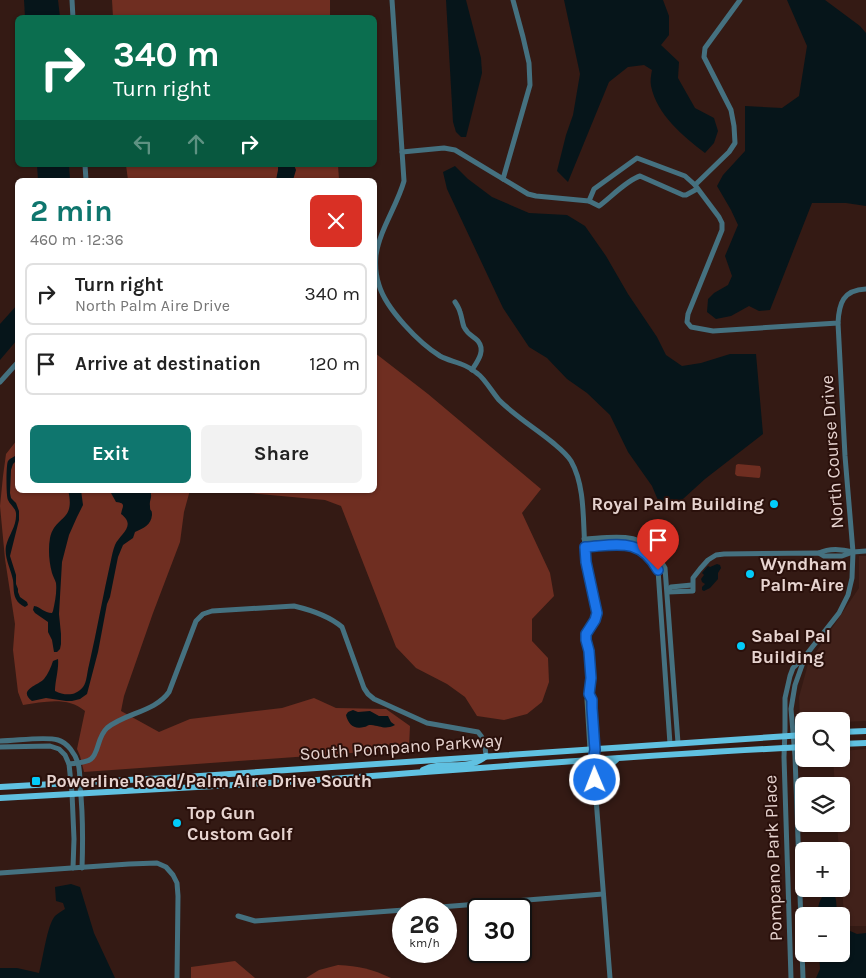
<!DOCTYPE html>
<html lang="en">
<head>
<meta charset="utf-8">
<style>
  :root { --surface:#fff; --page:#f2f2f2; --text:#222; --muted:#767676; --line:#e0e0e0; --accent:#0f766e }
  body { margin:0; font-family:Karla,sans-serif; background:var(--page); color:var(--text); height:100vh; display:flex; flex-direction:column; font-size:19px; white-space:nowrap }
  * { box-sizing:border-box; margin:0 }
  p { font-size:16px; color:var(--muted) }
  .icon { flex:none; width:28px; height:28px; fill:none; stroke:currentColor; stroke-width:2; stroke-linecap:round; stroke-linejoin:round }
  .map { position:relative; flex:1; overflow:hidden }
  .details { position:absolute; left:15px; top:178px; width:362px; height:315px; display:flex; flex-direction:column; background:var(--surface); border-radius:8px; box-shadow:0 1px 4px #0004 }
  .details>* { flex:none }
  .guide { position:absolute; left:15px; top:15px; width:362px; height:152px; border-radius:8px; box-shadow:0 1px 4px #0004; background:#0b6e4f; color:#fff; overflow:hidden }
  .tools { position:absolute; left:795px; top:712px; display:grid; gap:10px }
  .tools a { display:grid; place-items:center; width:55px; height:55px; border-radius:8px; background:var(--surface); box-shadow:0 1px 4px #0004; font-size:25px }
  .speed { position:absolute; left:392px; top:898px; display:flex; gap:10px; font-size:25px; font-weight:700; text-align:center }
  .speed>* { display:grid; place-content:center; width:65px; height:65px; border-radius:50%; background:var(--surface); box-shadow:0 1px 4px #0004; line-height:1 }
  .speed small { font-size:12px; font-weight:400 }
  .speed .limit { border:2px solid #111; border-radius:8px; background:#fff; color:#111 }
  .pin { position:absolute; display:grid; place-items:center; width:42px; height:42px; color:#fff; margin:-51px -21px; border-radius:50% 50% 50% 0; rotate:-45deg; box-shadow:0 0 5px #0007 }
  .pin .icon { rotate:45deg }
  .me { position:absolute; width:55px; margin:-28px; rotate:359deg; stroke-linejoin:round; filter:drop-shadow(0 0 4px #0008) }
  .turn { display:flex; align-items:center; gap:18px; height:105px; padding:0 15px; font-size:22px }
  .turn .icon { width:65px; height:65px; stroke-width:2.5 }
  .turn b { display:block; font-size:35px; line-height:42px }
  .lanes { display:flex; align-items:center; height:48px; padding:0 15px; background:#0003; justify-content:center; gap:25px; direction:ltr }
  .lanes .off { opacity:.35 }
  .round { display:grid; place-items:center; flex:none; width:52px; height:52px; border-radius:8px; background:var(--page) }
  .overview { display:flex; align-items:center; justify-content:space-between; height:85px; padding:0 15px }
  h1 { font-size:30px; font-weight:700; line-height:38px; color:var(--accent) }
  .action { display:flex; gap:10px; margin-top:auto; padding:10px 15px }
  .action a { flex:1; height:58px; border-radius:8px; background:var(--accent); color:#fff; font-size:20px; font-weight:700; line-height:58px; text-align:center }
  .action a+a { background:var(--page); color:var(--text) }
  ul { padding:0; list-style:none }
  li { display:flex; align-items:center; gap:15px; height:62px; margin:0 10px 8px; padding:0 5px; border:2px solid var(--line); border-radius:8px }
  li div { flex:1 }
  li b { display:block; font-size:19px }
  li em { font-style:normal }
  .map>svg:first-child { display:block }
</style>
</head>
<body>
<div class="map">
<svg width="866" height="978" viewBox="0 0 866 978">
  <rect width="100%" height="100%" fill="#341a14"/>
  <g fill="#41211a">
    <polygon points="859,556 866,556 866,721 841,722 841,721 804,721 804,724 800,724 799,697 808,664 859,588"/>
    <polygon points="866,749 866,926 845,926 841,877 841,851 839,851 837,824 841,824 841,786 835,786 833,759 841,759 841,751"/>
  </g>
  <g fill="#6f2e21">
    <polygon points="112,0 330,0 330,17 113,17"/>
    <polygon points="126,165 338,165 339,180 128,180"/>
    <polygon points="375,353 428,394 541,489 522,513 550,573 554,596 532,619 532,641 548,658 549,682 542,702 527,714 504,720 477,716 465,697 447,684 416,668 396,647 341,506 325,500 217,490 375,490"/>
    <path d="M17,440l1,50h172l-6,22 -4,30 -27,71 -29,83 -3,15 38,21 31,-13 92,-11 32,-10 22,10 50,1 24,17 -1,21 -44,5 -281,20 -4,-16 -3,-7 8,-38c-18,-15 -41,-9 -62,-6l-5,-13 -5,-42 2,-26 -10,-65 -5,-53 3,-30 3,-22z"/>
    <polygon points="738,464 760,466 761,469 760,477 759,478 737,476 735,474 736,465"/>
    <polygon points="235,961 255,978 191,978 191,967"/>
    <path d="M338,965c21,1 34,4 53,13h-85l13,-8z"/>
  </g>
  <g fill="#06151a">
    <polygon points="24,0 58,0 60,17 25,17"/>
    <polygon points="446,0 466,0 481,58 482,73 466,137 461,137 456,132 453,122"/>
    <path d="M564,0h99l6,16v19l-8,10 18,17 -1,16 17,30 19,10 4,13 -4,12 -9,10c-22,-17 -48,-38 -54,-67 -1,-5 0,-11 1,-16l-8,-5 -16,2 -19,15 -41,100 -11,-11 9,-36 7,-20 7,-41z"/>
    <polygon points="787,0 825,0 860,26 866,33 866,206 846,203 812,203 770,310 759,311 749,306 731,316 716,319 707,312 708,299 714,293 728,285 732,276 725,256 738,225 731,210 717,186 723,175 745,151 745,106 782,108 799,96 807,46"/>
    <polygon points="37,165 69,165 70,180 38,180"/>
    <polygon points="278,165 294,165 296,170 293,180 276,180 278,170"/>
    <polygon points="455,166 468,179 492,197 529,213 567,215 585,226 606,256 628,294 657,337 666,355 682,366 701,363 730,354 756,354 763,434 705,479 672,509 660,505 652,486 628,452 610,415 587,393 567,379 547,358 529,347 503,308 447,189 443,172"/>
    <polygon points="17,305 17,340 0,360 0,324"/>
    <path d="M17,455v5l-4,4 -2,6 -1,23 1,5 5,5 3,8v9l-9,36 6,19v9l2,5v3l2,5 7,5 1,3 -3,2c-4,-2 -7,-4 -9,-8 -3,-6 -2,-12 -3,-19 -2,-11 -9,-22 -7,-34 3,-12 11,-20 10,-33 -1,-6 -6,-8 -8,-13 -2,-3 -2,-36 0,-39 2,-3 6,-4 9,-6z"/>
    <path d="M68,490h13l2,15 -6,12 -8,18 -7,27 -3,52 2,20v10l-1,5 -3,3h-3l-2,-12 -4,-8v-10l-13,-9 -2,-3 1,-4c7,1 10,7 18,7l1,-2c2,-9 4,-19 3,-28 -1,-3 -3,-7 -4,-10 -3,-11 -4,-24 -2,-35 5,-23 26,-16 18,-48z"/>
    <path d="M112,490h38c3,9 -1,9 0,16 0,7 2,2 2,9 -1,10 -8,13 -17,17l-2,6 -10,7 -5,12 -8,40 -3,7 -9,48 -11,42 -7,5 -8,2h-6l-20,-3 -14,3c-15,-11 7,-16 12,-22 4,-5 7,-12 9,-18l5,-2c1,10 -3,22 -3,32 10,5 21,5 28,-4 4,-5 4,-15 6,-22 8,-35 14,-70 22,-105 1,-5 2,-10 4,-15 5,-11 22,-19 6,-31 1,-7 6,-11 -5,-12l-5,-9z"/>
    <polygon points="717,564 720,565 721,568 718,573 718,579 710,588 704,591 702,590 702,587 705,584 702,582 701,579 704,575 702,573 708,566 710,567"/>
    <path d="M353,710l5,2 12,-1 9,5h9l3,6 4,3c-10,5 -14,1 -24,0 -5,0 -2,1 -7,2 -10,3 -16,-3 -18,-12l2,-3z"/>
    <path d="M71,884l9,3 14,46 21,45h-115v-10h17l22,5c4,-14 8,-48 16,-57 3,-3 7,-5 10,-7l-2,-6 -7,-2 -1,-14z"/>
    <path d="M831,890c7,6 5,18 6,26h-19c-1,-10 2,-17 8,-25z"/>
    <polygon points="841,927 857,934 866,933 866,978 816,978 820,969 819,954 841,954"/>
  </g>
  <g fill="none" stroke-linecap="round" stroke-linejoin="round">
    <g stroke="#457180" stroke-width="5">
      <polyline points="72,0 73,18"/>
      <path d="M392,0l12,181c-7,25 -24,48 -28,74 -1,10 0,21 3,30 7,24 40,58 61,71 7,4 14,5 21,8 6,2 12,6 17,10 6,4 15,19 21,26 16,16 36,28 53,42 7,6 14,11 19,19 16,28 11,68 15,100 2,17 9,34 11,52l-2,7 -9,14v7l3,10 2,27 -2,16 -2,6 3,50 3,10"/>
      <path d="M402,152l42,-4 11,2 73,44 8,2 53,5 10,5c11,-8 28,-26 41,-30l43,19h3l11,-6"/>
      <polyline points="85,165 86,180"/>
      <polyline points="503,179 530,85 529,63 523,37 513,0"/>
      <polyline points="695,185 729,152 735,143 734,126 731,110 704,57 705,48 740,0"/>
      <path d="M589,201l5,-12 43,-31 48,18 10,9 24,32 3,6v7l-34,84 -1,8 4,5 22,4 125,-8c1,-20 5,-33 28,-34"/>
      <path d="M455,302c2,3 4,6 5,10 2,5 2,10 4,15 4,8 9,9 14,14 8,10 -1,21 -6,29"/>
      <polyline points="0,382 18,362"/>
      <path d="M584,539c22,-1 49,-7 67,9 6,6 10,13 14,20l13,175"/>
      <path d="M585,547c31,-2 55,-10 73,23l12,174"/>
      <path d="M819,553c10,-5 23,-4 34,-1"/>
      <polyline points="668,591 671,587 692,585"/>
      <polyline points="668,592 693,591 693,578 700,569 708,560 716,555 724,554 819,553 824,556 842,556 853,552 866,551"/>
      <path d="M589,694c6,13 6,52 4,66l17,218"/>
      <path d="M0,741c16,0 44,-5 58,-1 10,3 17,14 20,23 2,7 2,16 2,23 3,27 3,54 2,82"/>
      <polyline points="0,747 50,746 59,749 65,755 69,764 72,793 74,839 73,868"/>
      <path d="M69,764c7,-1 17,-1 22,-5 8,-6 6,-22 16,-31 18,-15 48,-16 62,-36l27,-71 7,-7 9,-3 82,-5c17,4 35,10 48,21l22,61 4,6 6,5 53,24 51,9c7,7 7,15 8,24"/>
      <polyline points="0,873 129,864 157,863 166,867 173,875 177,883 178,896 177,978"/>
      <polyline points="415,909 603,894"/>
      <polyline points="238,916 255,921 404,910"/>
      <polyline points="791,978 784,757 785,729 785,698 790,676 793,668 806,655 839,613 848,595 852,578 853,552 845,456 838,323"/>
      <polyline points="803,978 795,756 791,709 795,685 805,657"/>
    </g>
    <g stroke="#60c1e1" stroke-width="6">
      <polyline points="841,732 866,731"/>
      <polyline points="841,744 866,743"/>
      <path d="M423,770c19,-10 46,2 63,-14"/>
      <polyline points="0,787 71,783 185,777 804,735"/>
      <polyline points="596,792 605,770 617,759"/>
      <path d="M0,798c101,-6 202,-11 303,-17 167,-12 334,-26 501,-34"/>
    </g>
  </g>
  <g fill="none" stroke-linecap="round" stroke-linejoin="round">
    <g stroke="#114b97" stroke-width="12">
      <path id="route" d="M595,780l-2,-20 2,-10 -3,-42v-8l-3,-6 2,-16 -2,-27 -3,-11v-6l9,-14 2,-7 -11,-51 -1,-15c32,-2 55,-10 73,23"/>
    </g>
    <use href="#route" stroke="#1a73e8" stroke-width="9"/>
  </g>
  <g fill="#02cbf9" stroke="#2a100b" stroke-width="2">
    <circle cx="774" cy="504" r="5"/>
    <circle cx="750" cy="574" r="5"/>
    <circle cx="741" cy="646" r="5"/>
    <rect x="31" y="776" width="10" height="10" rx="2.5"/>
    <circle cx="177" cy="823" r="5"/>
  </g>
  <g text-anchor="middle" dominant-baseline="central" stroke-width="4" stroke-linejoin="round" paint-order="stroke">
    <g font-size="18" fill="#e7d4d0" stroke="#2a100b">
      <text transform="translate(832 452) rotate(-94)">North Course Drive</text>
      <text transform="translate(401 747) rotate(-4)">South Pompano Parkway</text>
      <text transform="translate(773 858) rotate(-92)">Pompano Park Place</text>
    </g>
    <g font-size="18" font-weight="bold" fill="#e7d4d0" stroke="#2a100b" text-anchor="start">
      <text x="764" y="504" text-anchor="end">Royal Palm Building</text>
      <text x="760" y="564">Wyndham<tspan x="760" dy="21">Palm-Aire</tspan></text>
      <text x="751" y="636">Sabal Pal<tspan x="751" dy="21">Building</tspan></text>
      <text x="46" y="781">Powerline Road/Palm Aire Drive South</text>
      <text x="187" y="813">Top Gun<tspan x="187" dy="21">Custom Golf</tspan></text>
    </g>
  </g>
</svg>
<div class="tools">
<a><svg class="icon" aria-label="search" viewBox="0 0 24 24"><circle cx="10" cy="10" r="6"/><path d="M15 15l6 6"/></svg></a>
<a><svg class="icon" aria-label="layers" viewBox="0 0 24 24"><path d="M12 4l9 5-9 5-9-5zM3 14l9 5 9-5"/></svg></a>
<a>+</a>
<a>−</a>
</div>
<div class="speed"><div>26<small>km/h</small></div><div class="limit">30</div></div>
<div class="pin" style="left:658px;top:570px;background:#d93025"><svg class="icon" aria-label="arrive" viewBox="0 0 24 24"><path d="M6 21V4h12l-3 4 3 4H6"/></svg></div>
<svg class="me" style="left:595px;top:780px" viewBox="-20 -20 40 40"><circle r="17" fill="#1a73e8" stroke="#fff" stroke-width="3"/><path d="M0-11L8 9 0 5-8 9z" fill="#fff"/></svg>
<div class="guide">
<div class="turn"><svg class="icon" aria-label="right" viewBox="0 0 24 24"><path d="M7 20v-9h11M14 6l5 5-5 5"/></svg><div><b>340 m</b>Turn right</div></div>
<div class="lanes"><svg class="icon off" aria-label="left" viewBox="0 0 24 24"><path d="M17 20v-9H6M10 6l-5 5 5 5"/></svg><svg class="icon off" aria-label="ahead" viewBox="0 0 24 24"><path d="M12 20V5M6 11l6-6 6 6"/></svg><svg class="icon" aria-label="right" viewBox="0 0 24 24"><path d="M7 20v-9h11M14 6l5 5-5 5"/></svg></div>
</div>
<section class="details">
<div class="overview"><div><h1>2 min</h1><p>460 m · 12:36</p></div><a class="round" style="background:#d93025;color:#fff"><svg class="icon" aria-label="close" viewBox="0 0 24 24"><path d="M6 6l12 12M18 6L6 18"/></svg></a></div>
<ul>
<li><svg class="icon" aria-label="right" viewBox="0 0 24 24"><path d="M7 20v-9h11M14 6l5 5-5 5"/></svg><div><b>Turn right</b><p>North Palm Aire Drive</p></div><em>340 m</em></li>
<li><svg class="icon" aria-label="arrive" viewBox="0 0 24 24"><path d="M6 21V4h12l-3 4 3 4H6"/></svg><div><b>Arrive at destination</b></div><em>120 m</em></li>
</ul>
<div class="action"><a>Exit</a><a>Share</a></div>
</section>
</div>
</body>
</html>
